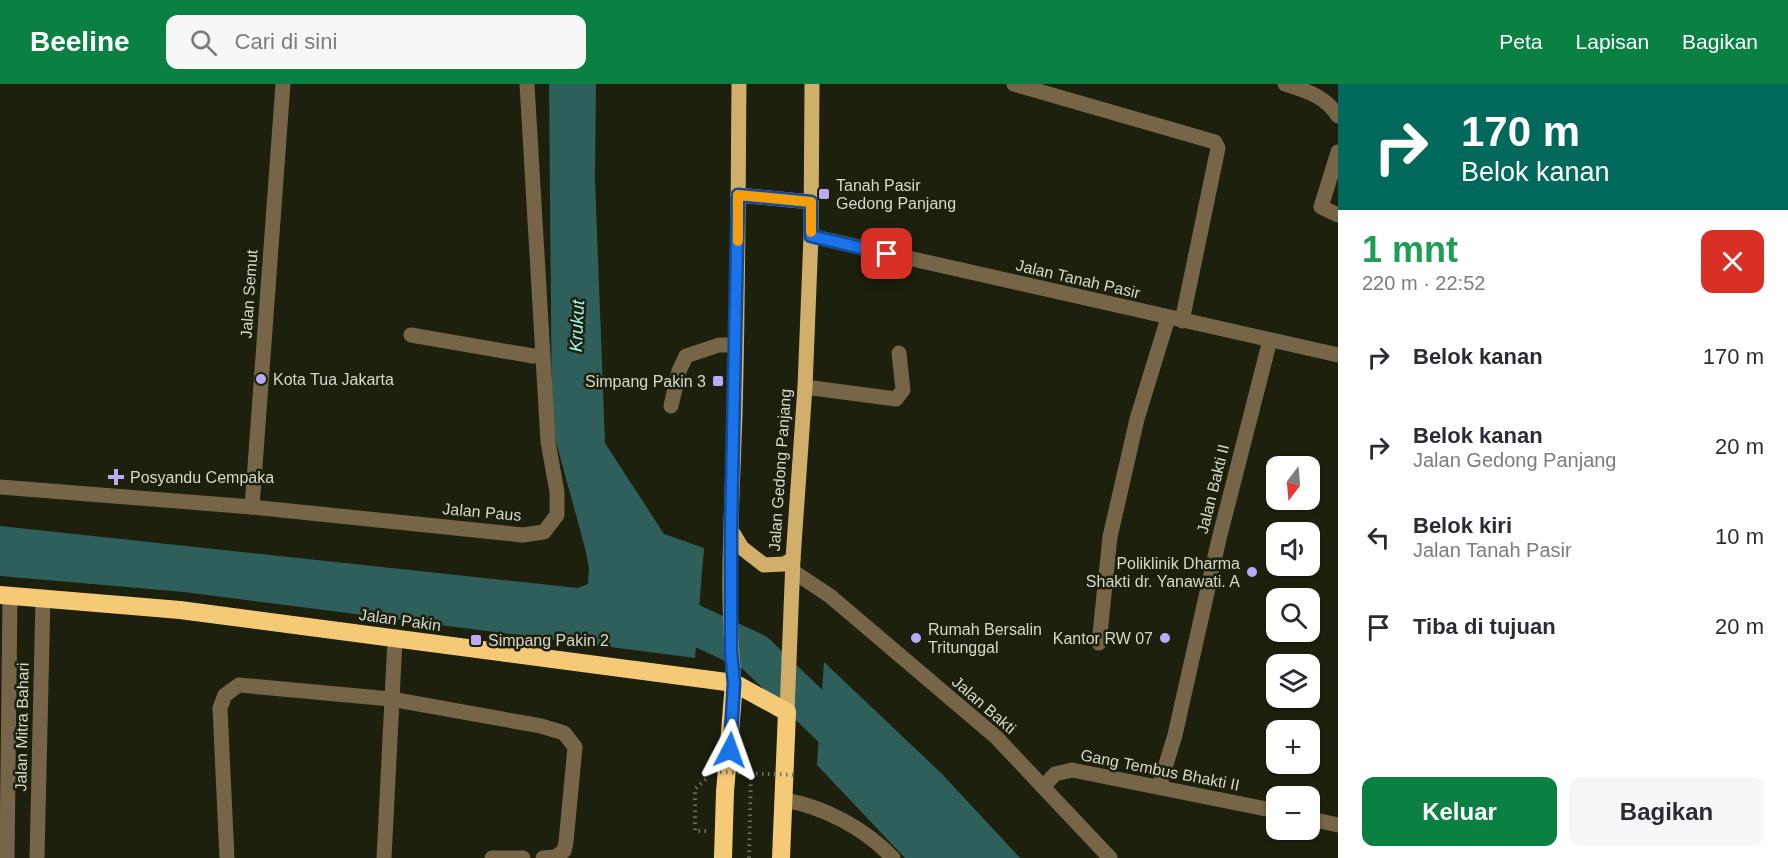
<!DOCTYPE html>
<html lang="id">
<head>
<meta charset="utf-8">
<style>
  :root { --surface:#fff; --page:#f7f7f7; --text:#2b2b33; --muted:#7c7c81; --accent:#0b8043 }
  body { margin:0; font-family:Arial,sans-serif; background:var(--page); color:var(--text); height:100vh; display:flex; flex-direction:column; font-size:22px; white-space:nowrap }
  * { box-sizing:border-box; margin:0 }
  p { font-size:20px; color:var(--muted) }
  .icon { flex:none; width:33px; height:33px; fill:none; stroke:currentColor; stroke-width:2; stroke-linecap:round; stroke-linejoin:round }
  .map { position:relative; flex:1; overflow:hidden }
  .sheet { display:flex; flex-direction:column; background:var(--surface); width:450px }
  .sheet>* { flex:none }
  .hud { background:#00695c; color:#fff; overflow:hidden }
  .needle { width:39px; rotate:196deg }
  .buttons { position:absolute; left:1266px; top:372px; display:grid; gap:12px }
  .buttons a { display:grid; place-items:center; width:54px; height:54px; border-radius:12px; background:var(--surface); box-shadow:0 2px 4px #0004; font-size:30px }
  .pin { position:absolute; display:grid; place-items:center; width:51px; height:51px; color:#fff; margin:-26px; border-radius:12px; box-shadow:0 3px 9px #0006 }
  .me { position:absolute; width:66px; margin:-33px; rotate:4deg; stroke-linejoin:round; filter:drop-shadow(0 0 4px #0008) }
  .turn { display:flex; align-items:center; gap:21px; height:126px; padding:0 24px; font-size:27px }
  .turn .icon { width:78px; height:78px; stroke-width:2.5 }
  .turn b { display:block; font-size:42px; line-height:51px }
  .round { display:grid; place-items:center; flex:none; width:63px; height:63px; border-radius:12px; background:var(--page) }
  .summary { display:flex; align-items:center; justify-content:space-between; height:102px; padding:0 24px }
  h1 { font-size:36px; font-weight:600; line-height:45px; color:#1e9e55 }
  .action { display:flex; gap:12px; margin-top:auto; padding:12px 24px }
  .action a { flex:1; height:69px; border-radius:12px; background:var(--accent); color:#fff; font-size:24px; font-weight:600; line-height:69px; text-align:center }
  .action a+a { background:var(--page); color:var(--text) }
  ul { padding:0; list-style:none }
  li { display:flex; align-items:center; gap:18px; height:90px; padding:0 24px }
  li div { flex:1 }
  li b { display:block; font-size:22px }
  li em { font-style:normal }
  header { display:flex; align-items:center; gap:36px; box-sizing:border-box; height:84px; padding:0 30px; background:var(--accent); color:#fff }
  header strong { font-size:28px }
  nav { display:flex; gap:33px; margin-inline-start:auto; font-size:21px }
  .search { width:420px; height:54px; background:var(--page); display:flex; align-items:center; gap:15px; box-sizing:border-box; padding:0 21px; border-radius:12px; color:var(--muted); font-size:22px }
  main { display:flex; flex:1; min-height:0 }
  .map>svg:first-child { display:block }
</style>
</head>
<body>
<header>
<strong>Beeline</strong>
<div class="search"><svg class="icon" aria-label="search" viewBox="0 0 24 24"><circle cx="10" cy="10" r="6"/><path d="M15 15l6 6"/></svg>Cari di sini</div>
<nav><a>Peta</a><a>Lapisan</a><a>Bagikan</a></nav>
</header>
<main>
<div class="map">
<svg width="1338" height="774" viewBox="0 0 1338 774">
  <rect width="100%" height="100%" fill="#1c200c"/>
  <g fill="#2f5f5b">
    <polygon points="549,0 596,0 595,95 605,359 664,450 704,464 695,574 184,508 0,492 0,442 578,504 588,500 589,484 585,464 552,343"/>
    <polygon points="824,578 942,690 1020,774 905,774 817,681"/>
  </g>
  <g fill="none" stroke-linecap="round" stroke-linejoin="round">
    <polyline stroke="#2f5f5b" stroke-width="40" points="645,530 676,532 755,569 860,670"/>
    <g stroke="#6e7261" stroke-width="4" stroke-dasharray="1.5 4.5" stroke-linecap="butt">
      <polyline points="706,747 695,747 695,705 706,695"/>
      <polyline points="749,774 751,689"/>
    </g>
    <g stroke="#766546" stroke-width="15">
      <polyline points="1014,0 1215,58 1218,64 1182,237"/>
      <path d="M1285,0c22,7 40,12 53,32"/>
      <polyline points="1338,68 1321,123 1338,131"/>
      <polyline points="811,152 1338,271"/>
      <polyline points="411,251 533,272 542,271"/>
      <polyline points="805,303 896,315 903,306 899,269"/>
      <polyline points="671,322 679,287 686,272 719,261 736,261"/>
      <polyline points="0,403 252,423 523,451 544,448 557,431 557,408 548,358 527,0"/>
      <polyline points="252,423 283,0"/>
      <polyline points="794,488 830,512 996,653 1110,774"/>
      <polyline points="1099,559 1110,453 1137,335 1168,234"/>
      <polyline points="1043,703 1055,690 1072,686 1276,727"/>
      <polyline points="1159,703 1175,651 1219,455 1270,256"/>
      <path d="M784,716c41,7 80,28 109,58"/>
      <polyline points="1310,735 1338,741"/>
      <polyline points="7,774 10,511"/>
      <polyline points="37,774 43,513"/>
      <polyline points="227,774 220,624 225,611 239,601 391,615 541,642 564,649 575,663 566,758 564,767 555,773 543,774"/>
      <polyline points="384,774 395,556"/>
      <polyline points="492,774 523,774"/>
    </g>
    <g stroke="#d1ae6a" stroke-width="15">
      <polyline points="738,111 811,118"/>
      <polyline points="733,449 742,464 764,481 784,480 793,475"/>
      <path d="M734,599c-8,-89 -2,-179 1,-268 3,-110 3,-221 4,-331"/>
      <polyline points="787,628 793,475 805,303 811,152 812,0"/>
    </g>
    <g stroke="#f5ca77" stroke-width="18">
      <polyline points="0,511 180,526 734,599 787,628 781,774"/>
      <polyline points="723,774 725,708 734,599"/>
    </g>
    <polyline stroke="#6e7261" stroke-width="4" stroke-dasharray="1.5 4.5" stroke-linecap="butt" points="720,688 796,691"/>
  </g>
  <g fill="none" stroke-linecap="round" stroke-linejoin="round">
    <g stroke="#114b97" stroke-width="15">
      <polyline id="route" points="730,666 734,599 731,567 731,446 738,111 811,118 811,152 887,170"/>
    </g>
    <use href="#route" stroke="#1a73e8" stroke-width="10"/>
    <polyline stroke="#f59e0b" stroke-width="10" points="738,157 738,111 811,118 811,148"/>
  </g>
  <g fill="#baaaf7" stroke="#1c200c" stroke-width="2">
    <rect x="818" y="104" width="12" height="12" rx="3"/>
    <circle cx="261" cy="295" r="6"/>
    <rect x="712" y="291" width="12" height="12" rx="3"/>
    <path d="M113 384h6v6h6v6h-6v6h-6v-6h-6v-6h6z"/>
    <circle cx="1252" cy="488" r="6"/>
    <circle cx="916" cy="554" r="6"/>
    <circle cx="1165" cy="554" r="6"/>
    <rect x="470" y="550" width="12" height="12" rx="3"/>
  </g>
  <g text-anchor="middle" dominant-baseline="central" stroke-width="5" stroke-linejoin="round" paint-order="stroke">
    <g font-size="16" fill="#d5d8cb" stroke="#1c200c" text-anchor="start">
      <text x="836" y="101">Tanah Pasir<tspan x="836" dy="18">Gedong Panjang</tspan></text>
      <text x="273" y="295">Kota Tua Jakarta</text>
      <text x="706" y="297" text-anchor="end">Simpang Pakin 3</text>
      <text x="130" y="393">Posyandu Cempaka</text>
      <text x="1240" y="479" text-anchor="end">Poliklinik Dharma<tspan x="1240" dy="18">Shakti dr. Yanawati. A</tspan></text>
      <text x="928" y="545">Rumah Bersalin<tspan x="928" dy="18">Tritunggal</tspan></text>
      <text x="1153" y="554" text-anchor="end">Kantor RW 07</text>
      <text x="488" y="556">Simpang Pakin 2</text>
    </g>
    <g font-size="16" fill="#d5d8cb" stroke="#1c200c">
      <text transform="translate(1078 195) rotate(13)">Jalan Tanah Pasir</text>
      <text transform="translate(249 210) rotate(-86)">Jalan Semut</text>
      <text transform="translate(780 386) rotate(-86)">Jalan Gedong Panjang</text>
      <text transform="translate(1213 405) rotate(-76)">Jalan Bakti II</text>
      <text transform="translate(482 428) rotate(5)">Jalan Paus</text>
      <text transform="translate(400 536) rotate(8)">Jalan Pakin</text>
      <text transform="translate(984 621) rotate(41)">Jalan Bakti</text>
      <text transform="translate(22 643) rotate(-89)">Jalan Mitra Bahari</text>
      <text transform="translate(1160 686) rotate(11)">Gang Tembus Bhakti II</text>
    </g>
    <g font-size="18" font-style="italic" fill="#a2f6ed" stroke="#1c200c">
      <text transform="translate(577 242) rotate(-87)">Krukut</text>
    </g>
  </g>
</svg>
<div class="buttons">
<a><svg class="needle" viewBox="-14 -14 28 28"><path d="M0-13l5 13h-10z" fill="#e53935"/><path d="M0 13l5-13h-10z" fill="#7c7c81"/></svg></a>
<a><svg class="icon" aria-label="sound" viewBox="0 0 24 24"><path d="M4 9h4l5-4v14l-5-4H4zM17 9q2 3 0 6"/></svg></a>
<a><svg class="icon" aria-label="search" viewBox="0 0 24 24"><circle cx="10" cy="10" r="6"/><path d="M15 15l6 6"/></svg></a>
<a><svg class="icon" aria-label="layers" viewBox="0 0 24 24"><path d="M12 4l9 5-9 5-9-5zM3 14l9 5 9-5"/></svg></a>
<a>+</a>
<a>−</a>
</div>
<div class="pin" style="left:887px;top:170px;background:#d93025"><svg class="icon" aria-label="arrive" viewBox="0 0 24 24"><path d="M6 21V4h12l-3 4 3 4H6"/></svg></div>
<svg class="me" style="left:730px;top:666px" viewBox="-20 -20 40 40"><path d="M0-17L14 15 0 8-14 15z" fill="#1a73e8" stroke="#fff" stroke-width="4"/></svg>
</div>
<section class="sheet">
<div class="hud">
<div class="turn"><svg class="icon" aria-label="right" viewBox="0 0 24 24"><path d="M7 20v-9h11M14 6l5 5-5 5"/></svg><div><b>170 m</b>Belok kanan</div></div>
</div>
<div class="summary"><div><h1>1 mnt</h1><p>220 m · 22:52</p></div><a class="round" style="background:#d93025;color:#fff"><svg class="icon" aria-label="close" viewBox="0 0 24 24"><path d="M6 6l12 12M18 6L6 18"/></svg></a></div>
<ul>
<li><svg class="icon" aria-label="right" viewBox="0 0 24 24"><path d="M7 20v-9h11M14 6l5 5-5 5"/></svg><div><b>Belok kanan</b></div><em>170 m</em></li>
<li><svg class="icon" aria-label="right" viewBox="0 0 24 24"><path d="M7 20v-9h11M14 6l5 5-5 5"/></svg><div><b>Belok kanan</b><p>Jalan Gedong Panjang</p></div><em>20 m</em></li>
<li><svg class="icon" aria-label="left" viewBox="0 0 24 24"><path d="M17 20v-9H6M10 6l-5 5 5 5"/></svg><div><b>Belok kiri</b><p>Jalan Tanah Pasir</p></div><em>10 m</em></li>
<li><svg class="icon" aria-label="arrive" viewBox="0 0 24 24"><path d="M6 21V4h12l-3 4 3 4H6"/></svg><div><b>Tiba di tujuan</b></div><em>20 m</em></li>
</ul>
<div class="action"><a>Keluar</a><a>Bagikan</a></div>
</section>
</main>
</body>
</html>
